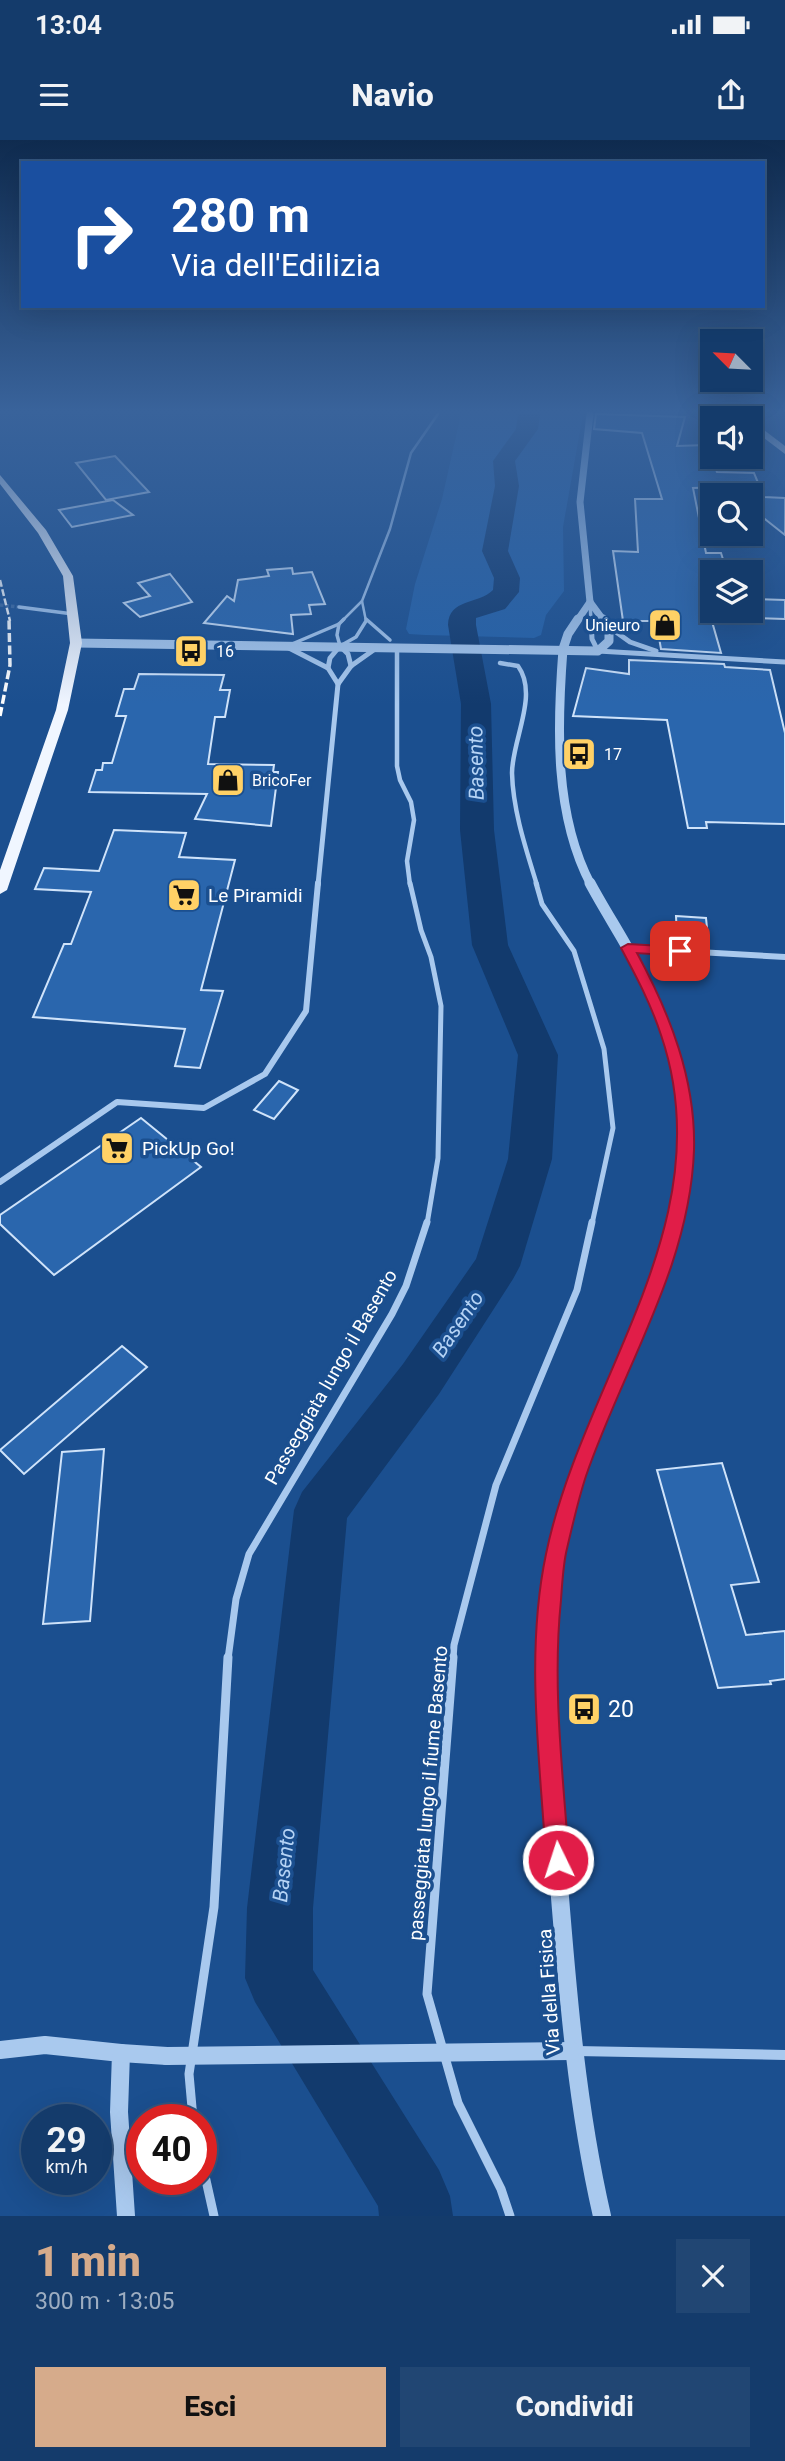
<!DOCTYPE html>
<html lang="it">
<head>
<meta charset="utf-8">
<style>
  :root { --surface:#143b6b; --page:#214673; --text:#f1f3f6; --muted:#9dadc1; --line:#33557e; --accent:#d6ab8b }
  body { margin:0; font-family:Roboto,sans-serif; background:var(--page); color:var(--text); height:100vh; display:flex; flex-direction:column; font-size:26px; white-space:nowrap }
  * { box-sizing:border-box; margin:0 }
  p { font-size:23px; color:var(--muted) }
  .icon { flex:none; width:38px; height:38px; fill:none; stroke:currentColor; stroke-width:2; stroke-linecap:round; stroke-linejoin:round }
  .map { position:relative; height:2076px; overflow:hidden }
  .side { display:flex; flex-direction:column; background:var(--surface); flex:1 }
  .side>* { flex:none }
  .banner { position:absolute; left:21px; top:21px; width:744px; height:147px; border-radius:0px; box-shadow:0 7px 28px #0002,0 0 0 2px var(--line); background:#1a4fa0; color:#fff; overflow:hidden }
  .needle { width:46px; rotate:294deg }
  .buttons { position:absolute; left:700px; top:189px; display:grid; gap:14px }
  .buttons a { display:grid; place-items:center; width:63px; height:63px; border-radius:0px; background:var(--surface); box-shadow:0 7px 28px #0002,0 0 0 2px var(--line); font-size:35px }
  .speed { position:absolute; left:21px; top:1964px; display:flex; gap:14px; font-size:35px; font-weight:700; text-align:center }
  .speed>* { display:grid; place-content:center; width:91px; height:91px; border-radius:50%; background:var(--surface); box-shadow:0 7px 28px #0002,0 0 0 2px var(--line); line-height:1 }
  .speed small { font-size:18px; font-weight:400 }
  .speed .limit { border:10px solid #d22; background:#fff; color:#111 }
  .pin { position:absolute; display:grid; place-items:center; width:60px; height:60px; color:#fff; margin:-30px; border-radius:14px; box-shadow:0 4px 10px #0006 }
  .me { position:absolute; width:77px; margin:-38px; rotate:356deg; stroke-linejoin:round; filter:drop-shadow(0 0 5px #0008) }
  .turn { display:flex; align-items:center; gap:24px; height:147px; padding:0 35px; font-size:32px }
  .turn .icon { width:91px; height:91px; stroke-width:2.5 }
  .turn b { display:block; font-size:49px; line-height:60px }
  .round { display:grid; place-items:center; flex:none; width:74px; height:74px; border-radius:0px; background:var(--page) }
  .head { display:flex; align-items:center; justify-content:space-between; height:119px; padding:0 35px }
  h1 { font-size:42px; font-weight:800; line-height:52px; color:var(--accent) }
  .button { display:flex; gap:14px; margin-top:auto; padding:14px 35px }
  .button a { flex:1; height:80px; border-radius:0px; background:var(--accent); color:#111; font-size:28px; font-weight:800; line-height:80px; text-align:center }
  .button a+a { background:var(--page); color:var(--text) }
  .status { display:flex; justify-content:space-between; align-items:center; height:49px; padding:0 35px; background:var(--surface); direction:ltr }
  .status svg { height:19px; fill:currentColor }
  header { display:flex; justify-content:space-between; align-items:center; height:91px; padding:0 35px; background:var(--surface); font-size:32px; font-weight:800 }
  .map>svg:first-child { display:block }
</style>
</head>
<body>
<div class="status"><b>13:04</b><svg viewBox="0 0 49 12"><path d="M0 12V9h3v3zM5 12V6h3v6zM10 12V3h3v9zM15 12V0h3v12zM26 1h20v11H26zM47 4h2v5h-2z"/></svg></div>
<header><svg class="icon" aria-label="menu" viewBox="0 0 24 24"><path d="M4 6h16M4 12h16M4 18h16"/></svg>Navio<svg class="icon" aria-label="share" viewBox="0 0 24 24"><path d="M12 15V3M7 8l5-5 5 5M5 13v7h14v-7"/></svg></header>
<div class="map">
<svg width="785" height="2076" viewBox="0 0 785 2076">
  <rect width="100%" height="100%" fill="#1b4f8f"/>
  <polygon fill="#2461a8" points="461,274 583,274 563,387 564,451 546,475 541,495 534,498 425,495 409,494 406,489 415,444 442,359"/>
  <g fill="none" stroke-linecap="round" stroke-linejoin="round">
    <path fill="#123a6d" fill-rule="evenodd" d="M518,274h22l-2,15 -23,32 4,25 -11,65 12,27 -1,14 -14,17 -29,9v7l15,79 3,126 14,115 50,110 -6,104 -32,107 -7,13 -74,115 -92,124 -34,390v62l126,200 11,26 3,20h-74l-1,-10 -123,-204 -10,-24 2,-70 47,-398 8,-18 101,-128 73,-105 32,-100 10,-104 -46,-110 -12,-115 1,-126 -13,-79c1,-27 30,-20 45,-35l1,-12 -12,-27 13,-65 -2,-25 23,-32z"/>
  </g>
  <g fill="#2a66ad" stroke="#cfe3fa" stroke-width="2">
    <polygon points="596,274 685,277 677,306 706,305 717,332 754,333 764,357 785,358 785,395 751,368 751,355 734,355 724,347 693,348 706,413 721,413 727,432 712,432 711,478 721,513 661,509 656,481 623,481 613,411 638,412 635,359 662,359 642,293 594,289"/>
    <polygon points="115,316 149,352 106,360 76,323"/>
    <polygon points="113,360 133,375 72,387 59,370"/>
    <polygon points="292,428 293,434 312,432 325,464 309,465 311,474 291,475 293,494 204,483 227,456 234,461 238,440 269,436 267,430"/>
    <polygon points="170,434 192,462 140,477 124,463 150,456 138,443"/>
    <polygon points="751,459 785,460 785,479 751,478"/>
    <polygon points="629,520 724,524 725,527 770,530 785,593 785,684 706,682 707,688 688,688 667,580 573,576 586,528 629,534"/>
    <polygon points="139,534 224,535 220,550 230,550 225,577 215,577 208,624 274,625 273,632 278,632 271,686 195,679 207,654 89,652 96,630 102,630 103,623 112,623 126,576 116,576 124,549 134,549"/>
    <polygon points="114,690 186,693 179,717 235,720 201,850 223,851 200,928 175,926 185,889 33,877 64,804 71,804 91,752 35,749 44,728 99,731"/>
    <polygon points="676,776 706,778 708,798 677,796"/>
    <polygon points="279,941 298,950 274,979 254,970"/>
    <polygon points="141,978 201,1027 54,1135 0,1084 0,1075"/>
    <polygon points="122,1206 147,1227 24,1334 0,1310"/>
    <polygon points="104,1309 90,1481 43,1484 62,1312"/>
    <polygon points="722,1323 759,1442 731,1445 746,1495 785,1491 785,1539 770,1541 771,1544 718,1548 657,1330"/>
  </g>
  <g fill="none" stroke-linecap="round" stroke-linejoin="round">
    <polyline stroke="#3d69a0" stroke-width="3.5" stroke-dasharray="3.5 2" stroke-linecap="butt" points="0,465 19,467"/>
    <g stroke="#a9c9ee" stroke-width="2.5">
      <polyline points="362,461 366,481"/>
      <polyline points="342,481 362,461 390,389 411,313 438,274"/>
    </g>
    <g stroke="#a9c9ee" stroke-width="3.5">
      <polyline points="366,479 390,500"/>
      <polyline points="339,484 337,495 340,506 356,497 366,481"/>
      <polyline points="292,504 339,484 344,479"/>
    </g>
    <g stroke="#a9c9ee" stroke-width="4.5">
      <polyline points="397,509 397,626 400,640 411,662 414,680 407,721 410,745"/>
      <path d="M500,523l18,3c21,29 -6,74 -6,107 1,38 14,76 25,112"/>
    </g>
    <g stroke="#a9c9ee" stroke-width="5">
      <polyline points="410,743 421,790 431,817 441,866 438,1018 427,1084"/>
      <polyline points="536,743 542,764 574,811 604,909 613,988 592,1084"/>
    </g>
    <g stroke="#a9c9ee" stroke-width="7">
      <polyline points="228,1519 236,1459 249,1414 392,1174 406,1146 427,1082"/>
      <polyline points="453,1519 454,1505 496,1345 577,1150 592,1082"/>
    </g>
    <g stroke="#a9c9ee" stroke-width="9">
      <polyline points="453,1517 427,1854 458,1963 501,2049 510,2076"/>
      <polyline points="193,1979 189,1934 214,1767 228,1517"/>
      <polyline points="201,2018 214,2076"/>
    </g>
    <g stroke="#a9c9ee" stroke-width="3.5">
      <polyline points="590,462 591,481"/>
      <polyline points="19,467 73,474"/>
    </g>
    <g stroke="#a9c9ee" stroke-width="5">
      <polyline points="591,479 592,499 598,511 785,522"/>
      <polyline points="609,487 630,502 656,511"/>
      <polyline points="287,507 328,528 338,544"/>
      <polyline points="328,528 330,518 340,506 348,514 351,526"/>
      <polyline points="318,745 338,544 351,526 375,509"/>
    </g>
    <g stroke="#a9c9ee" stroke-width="6">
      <polyline points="628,808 785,817"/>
      <polyline points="0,1042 117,962 204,968 265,934 306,871 318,743"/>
    </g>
    <polyline stroke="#a9c9ee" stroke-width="10" points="576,1911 785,1915"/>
    <g stroke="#a9c9ee" stroke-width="7">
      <polyline points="590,274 580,362 590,462 604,481"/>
      <polyline points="577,481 590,462"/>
    </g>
    <g stroke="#a9c9ee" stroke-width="9">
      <path d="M578,479l-10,15 -5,15c-6,78 -9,166 28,236"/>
      <polyline points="76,503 598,511 609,501 609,487 603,479"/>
    </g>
    <path stroke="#a9c9ee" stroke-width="11" d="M590,743c16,30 35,58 50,88 42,81 55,165 35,253"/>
    <path stroke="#a9c9ee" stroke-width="14" d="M547,1519c0,-65 11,-132 34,-193 30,-82 74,-159 94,-244"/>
    <g stroke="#a9c9ee" stroke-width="18">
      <path d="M547,1517c0,76 7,152 12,228 9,112 18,222 43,331"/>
      <polyline points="0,1910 45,1905 121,1913 119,1972 126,2076"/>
      <polyline points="121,1913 167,1916"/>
    </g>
    <polygon fill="#f0f6ff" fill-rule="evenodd" points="0,335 46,390 73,436 82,503 68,570 7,750 0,754 0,730 56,570 70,503 63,436 38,393 0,344"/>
    <polygon fill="#fff" fill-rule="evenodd" points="751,280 785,306 785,314 751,288"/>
    <polyline stroke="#fff" stroke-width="2.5" stroke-dasharray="7 2.5" stroke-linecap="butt" points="0,440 10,481"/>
    <polyline stroke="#fff" stroke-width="3.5" stroke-dasharray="9 3.5" stroke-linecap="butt" points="0,576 10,525 9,479"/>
    <polyline stroke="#a9c9ee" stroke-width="18" points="167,1916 571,1911"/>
  </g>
  <linearGradient id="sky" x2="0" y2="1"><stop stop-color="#0f2b4f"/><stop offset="0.48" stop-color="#39639b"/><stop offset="1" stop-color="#39639b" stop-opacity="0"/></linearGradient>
  <rect width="785" height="565" fill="url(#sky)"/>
  <path fill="#e11d48" stroke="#92132f" stroke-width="2" d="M628,804l52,3 7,4 -7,5 -43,-3c33,61 59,127 57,197 -4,117 -71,218 -108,326 -8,24 -14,51 -20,77 -3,15 -4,32 -5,47 -9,87 2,173 8,260l-3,8 -8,3 -8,-3 -4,-8c-6,-101 -21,-206 0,-306 36,-175 179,-332 115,-519 -10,-31 -25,-59 -40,-87z"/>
  <defs>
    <g id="shop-square" transform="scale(1.75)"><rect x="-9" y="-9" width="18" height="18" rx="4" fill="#ffd166" stroke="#1b4f8f"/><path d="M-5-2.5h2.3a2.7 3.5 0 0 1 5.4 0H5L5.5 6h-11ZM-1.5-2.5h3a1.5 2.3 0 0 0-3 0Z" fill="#111"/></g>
    <g id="bus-square" transform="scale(1.75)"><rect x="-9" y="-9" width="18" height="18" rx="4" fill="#ffd166" stroke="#1b4f8f"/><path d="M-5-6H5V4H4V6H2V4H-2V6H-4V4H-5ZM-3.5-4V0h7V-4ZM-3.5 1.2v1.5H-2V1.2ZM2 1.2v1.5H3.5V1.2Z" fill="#111"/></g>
    <g id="supermarket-square" transform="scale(1.75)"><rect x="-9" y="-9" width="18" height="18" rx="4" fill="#ffd166" stroke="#1b4f8f"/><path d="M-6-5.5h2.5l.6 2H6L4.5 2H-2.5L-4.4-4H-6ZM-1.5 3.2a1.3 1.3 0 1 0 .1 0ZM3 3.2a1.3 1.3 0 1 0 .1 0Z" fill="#111"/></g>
  </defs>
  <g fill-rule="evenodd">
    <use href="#shop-square" x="665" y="485"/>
    <use href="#bus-square" x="191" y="511"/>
    <use href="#bus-square" x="579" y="614"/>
    <use href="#shop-square" x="228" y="640"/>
    <use href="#supermarket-square" x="184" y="755"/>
    <use href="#supermarket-square" x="117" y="1008"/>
    <use href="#bus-square" x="584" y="1569"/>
  </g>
  <g text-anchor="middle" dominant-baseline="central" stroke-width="7" stroke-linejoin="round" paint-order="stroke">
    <g font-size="16" fill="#fff" stroke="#1b4f8f" text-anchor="start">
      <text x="640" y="485" text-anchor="end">Unieuro</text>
      <text x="216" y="511">16</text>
      <text x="604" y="614">17</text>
      <text x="252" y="640">BricoFer</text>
    </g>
    <g font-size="19" fill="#fff" stroke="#1b4f8f" text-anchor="start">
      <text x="208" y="755">Le Piramidi</text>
      <text x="142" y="1008">PickUp Go!</text>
    </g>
    <g font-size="19" fill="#fff" stroke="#1b4f8f">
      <text transform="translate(331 1237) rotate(-60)">Passeggiata lungo il Basento</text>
      <text transform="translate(428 1653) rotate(-85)">passeggiata lungo il fiume Basento</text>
      <text transform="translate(549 1852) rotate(-94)">Via della Fisica</text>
    </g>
    <g font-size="21" font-style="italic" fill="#b5d3f5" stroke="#1b4f8f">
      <text transform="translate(476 623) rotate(-91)">Basento</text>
      <text transform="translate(458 1184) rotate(-56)">Basento</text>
      <text transform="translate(284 1725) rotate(-84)">Basento</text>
    </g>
    <g font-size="23" fill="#fff" stroke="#1b4f8f" text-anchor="start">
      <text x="608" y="1569">20</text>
    </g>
  </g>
</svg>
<div class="buttons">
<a><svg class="needle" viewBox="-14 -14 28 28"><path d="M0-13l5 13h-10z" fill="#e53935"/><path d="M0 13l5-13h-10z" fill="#9dadc1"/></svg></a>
<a><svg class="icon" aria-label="sound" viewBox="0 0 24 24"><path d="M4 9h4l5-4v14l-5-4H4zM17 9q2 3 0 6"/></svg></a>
<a><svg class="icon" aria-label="search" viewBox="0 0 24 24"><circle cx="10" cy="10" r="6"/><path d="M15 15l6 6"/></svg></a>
<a><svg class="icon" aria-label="layers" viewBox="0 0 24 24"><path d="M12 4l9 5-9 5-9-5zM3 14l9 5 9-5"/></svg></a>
</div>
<div class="speed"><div>29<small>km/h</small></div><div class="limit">40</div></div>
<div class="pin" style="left:680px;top:811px;background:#d93025"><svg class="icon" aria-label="arrive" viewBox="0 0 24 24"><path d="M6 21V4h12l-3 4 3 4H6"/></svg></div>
<svg class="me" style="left:558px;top:1720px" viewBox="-20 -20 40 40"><circle r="17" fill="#e11d48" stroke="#fff" stroke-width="3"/><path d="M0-11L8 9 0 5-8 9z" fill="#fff"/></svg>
<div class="banner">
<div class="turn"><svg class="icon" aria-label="right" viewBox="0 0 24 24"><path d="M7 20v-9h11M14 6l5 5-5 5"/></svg><div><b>280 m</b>Via dell'Edilizia</div></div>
</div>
</div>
<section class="side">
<div class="head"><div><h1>1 min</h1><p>300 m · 13:05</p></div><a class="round"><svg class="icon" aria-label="close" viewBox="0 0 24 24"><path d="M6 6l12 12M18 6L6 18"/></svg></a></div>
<div class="button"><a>Esci</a><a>Condividi</a></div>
</section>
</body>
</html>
